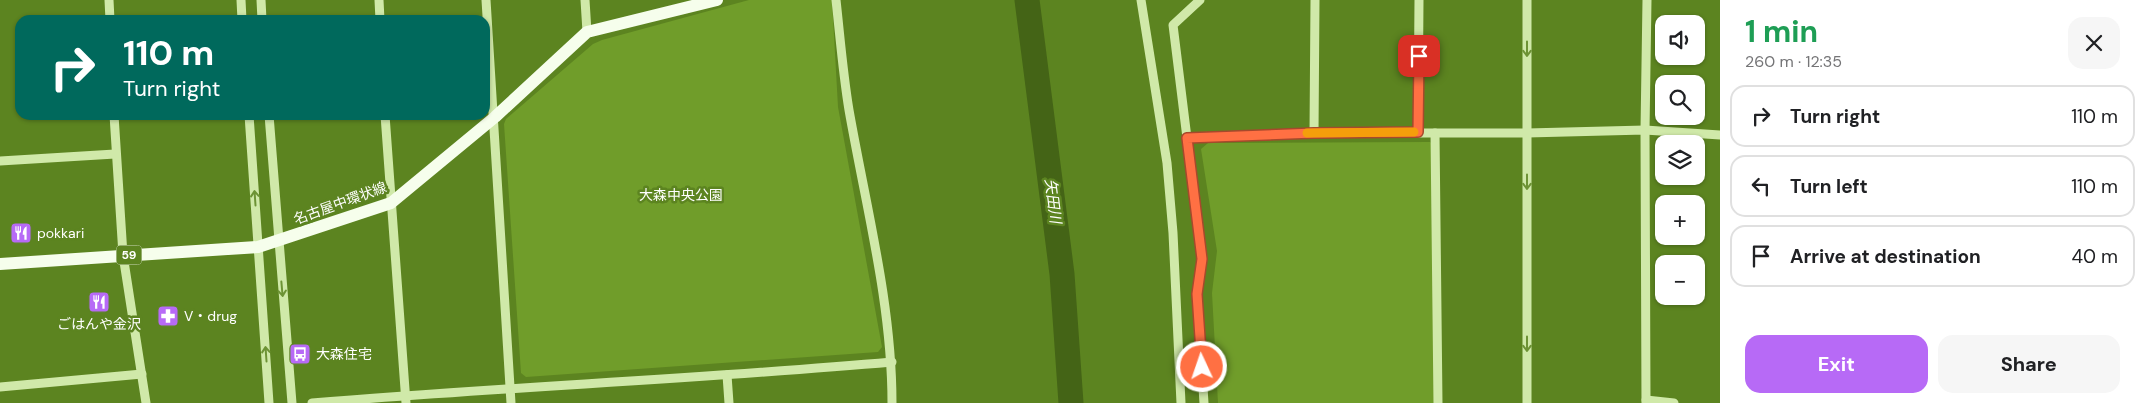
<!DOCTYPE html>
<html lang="en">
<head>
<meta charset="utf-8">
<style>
  :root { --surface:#fff; --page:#f6f6f6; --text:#202124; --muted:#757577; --line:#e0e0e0; --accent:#b76af6 }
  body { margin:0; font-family:"DM Sans","Noto Sans JP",sans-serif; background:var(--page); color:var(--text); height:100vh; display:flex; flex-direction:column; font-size:19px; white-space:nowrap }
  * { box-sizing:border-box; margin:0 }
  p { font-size:16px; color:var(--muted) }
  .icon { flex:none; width:28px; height:28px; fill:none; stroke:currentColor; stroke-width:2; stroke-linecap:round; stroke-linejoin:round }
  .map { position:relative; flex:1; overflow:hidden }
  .sheet { display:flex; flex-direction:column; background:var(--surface); width:425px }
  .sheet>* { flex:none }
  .guide { position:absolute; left:15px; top:15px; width:475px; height:105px; border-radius:15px; box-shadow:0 1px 4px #0004; background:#00695c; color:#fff; overflow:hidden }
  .buttons { position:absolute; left:1655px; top:15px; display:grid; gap:10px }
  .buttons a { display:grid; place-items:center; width:50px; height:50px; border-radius:10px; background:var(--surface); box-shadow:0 1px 4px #0004; font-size:25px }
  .pin { position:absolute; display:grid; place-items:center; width:42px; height:42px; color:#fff; margin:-21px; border-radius:10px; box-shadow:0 2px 8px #0006 }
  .me { position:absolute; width:55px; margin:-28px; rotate:357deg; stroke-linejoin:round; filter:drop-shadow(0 0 4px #0008) }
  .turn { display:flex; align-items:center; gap:18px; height:105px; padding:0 25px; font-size:22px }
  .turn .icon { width:65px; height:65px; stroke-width:2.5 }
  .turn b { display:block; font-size:35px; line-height:42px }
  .round { display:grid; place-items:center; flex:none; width:52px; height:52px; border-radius:15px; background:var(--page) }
  .overview { display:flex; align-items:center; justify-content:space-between; height:85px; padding:0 25px }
  h1 { font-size:30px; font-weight:700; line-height:38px; color:#1e9e55 }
  .button { display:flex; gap:10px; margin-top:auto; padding:10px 25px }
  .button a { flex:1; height:58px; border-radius:15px; background:var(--accent); color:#fff; font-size:20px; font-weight:700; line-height:58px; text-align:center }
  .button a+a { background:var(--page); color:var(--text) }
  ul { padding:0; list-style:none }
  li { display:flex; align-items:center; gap:15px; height:62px; margin:0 10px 8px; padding:0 15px; border:2px solid var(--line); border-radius:15px }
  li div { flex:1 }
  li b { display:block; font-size:19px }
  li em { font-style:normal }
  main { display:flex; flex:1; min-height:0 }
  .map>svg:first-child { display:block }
</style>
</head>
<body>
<main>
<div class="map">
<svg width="1720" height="403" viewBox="0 0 1720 403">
  <rect width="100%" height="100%" fill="#5c8420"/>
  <g fill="#709d2a">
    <polygon points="749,0 832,0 838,107 882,347 878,352 526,377 521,373 504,124 506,119 593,44 602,40"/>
    <polygon points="1430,142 1435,146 1436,403 1218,403 1212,293 1217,251 1201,149 1208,143"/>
  </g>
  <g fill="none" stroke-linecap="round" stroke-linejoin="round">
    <polyline stroke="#446416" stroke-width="25" points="1027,0 1062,274 1071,403"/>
    <g stroke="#d0e9a9" stroke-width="9">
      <polyline points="109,0 110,20"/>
      <polyline points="241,0 242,20"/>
      <polyline points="261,0 262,20"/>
      <polyline points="379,0 380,20"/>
      <polyline points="486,0 511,403"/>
      <polyline points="585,0 587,32"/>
      <path d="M836,0c4,36 7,74 13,110 17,97 43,194 43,293"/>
      <polyline points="1141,0 1167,163 1173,233 1181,403"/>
      <polyline points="1200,0 1173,25 1202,259 1197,294 1204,403"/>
      <polyline points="114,115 123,255 146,403"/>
      <polyline points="249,115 269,403"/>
      <polyline points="269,115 292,403"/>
      <polyline points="385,115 406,403"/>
      <polyline points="1418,132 1419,0"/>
      <polyline points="1314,133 1315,0"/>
      <polyline points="1435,133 1438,403"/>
      <polyline points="1187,138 1314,133 1527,133 1645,130 1720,135"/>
      <polyline points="0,161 115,154"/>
      <polyline points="727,375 729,403"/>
      <polyline points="0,387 142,374"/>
      <polyline points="1646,400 1674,403"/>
      <path d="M312,403c193,-16 387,-24 580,-41"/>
      <polyline points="1527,403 1527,0"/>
      <polyline points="1646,403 1645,130 1647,0"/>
    </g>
    <polyline stroke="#f6feec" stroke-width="12" points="0,264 258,247 391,203 495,117 587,32 717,0"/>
  </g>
  <defs><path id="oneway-shaft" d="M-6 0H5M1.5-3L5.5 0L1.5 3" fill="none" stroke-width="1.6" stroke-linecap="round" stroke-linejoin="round" transform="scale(1.25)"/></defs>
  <g stroke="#6d9335">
    <use href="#oneway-shaft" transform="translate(1527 49) rotate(90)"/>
    <use href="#oneway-shaft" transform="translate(1527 182) rotate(90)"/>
    <use href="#oneway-shaft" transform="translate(255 198) rotate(-94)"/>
    <use href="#oneway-shaft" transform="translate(282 289) rotate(85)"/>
    <use href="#oneway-shaft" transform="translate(1527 344) rotate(90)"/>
    <use href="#oneway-shaft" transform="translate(266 354) rotate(-94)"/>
  </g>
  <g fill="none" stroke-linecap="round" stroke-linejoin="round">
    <g stroke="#a6492c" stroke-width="12">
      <polyline id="route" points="1202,367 1197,294 1202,259 1187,138 1314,133 1418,132 1419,56"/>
    </g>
    <use href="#route" stroke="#ff7043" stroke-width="9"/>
    <polyline stroke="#f59e0b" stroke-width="9" points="1307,133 1414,132"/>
  </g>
  <defs>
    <g id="restaurant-square" transform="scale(1.125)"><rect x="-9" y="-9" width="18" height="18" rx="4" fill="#b76af6" stroke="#5c8420"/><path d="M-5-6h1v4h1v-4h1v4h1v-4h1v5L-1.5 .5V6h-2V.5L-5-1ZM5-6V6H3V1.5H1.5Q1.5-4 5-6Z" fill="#fff"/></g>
    <g id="pharmacy-square" transform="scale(1.125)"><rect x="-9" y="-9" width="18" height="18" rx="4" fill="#b76af6" stroke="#5c8420"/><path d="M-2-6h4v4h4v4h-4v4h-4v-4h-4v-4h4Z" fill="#fff"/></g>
    <g id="bus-square" transform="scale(1.125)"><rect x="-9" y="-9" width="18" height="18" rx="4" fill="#b76af6" stroke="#5c8420"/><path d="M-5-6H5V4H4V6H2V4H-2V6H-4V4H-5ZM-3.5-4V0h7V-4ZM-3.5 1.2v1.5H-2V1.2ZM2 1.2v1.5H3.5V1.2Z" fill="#fff"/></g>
  </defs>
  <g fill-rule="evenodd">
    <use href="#restaurant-square" x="21" y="233"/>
    <use href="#restaurant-square" x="99" y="302"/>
    <use href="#pharmacy-square" x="168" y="316"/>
    <use href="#bus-square" x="300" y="354"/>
  </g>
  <g text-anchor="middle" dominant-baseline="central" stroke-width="5" stroke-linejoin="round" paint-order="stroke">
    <rect fill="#5c8420" stroke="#cedabc" stroke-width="1" x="116.5" y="245.5" width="25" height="19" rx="4"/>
    <g font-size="12" font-weight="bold" fill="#fff">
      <text x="129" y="255">59</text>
    </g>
    <g font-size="14" fill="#fff" stroke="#5c8420">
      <text x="681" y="195">大森中央公園</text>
    </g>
    <g font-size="14" fill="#fff" stroke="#5c8420">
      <text transform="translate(340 203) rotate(-20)">名古屋中環状線</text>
    </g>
    <g font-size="14" fill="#fff" stroke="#5c8420" text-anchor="start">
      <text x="37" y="233">pokkari</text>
      <text x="184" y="316">V・drug</text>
      <text x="99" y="324" text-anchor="middle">ごはんや金沢</text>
      <text x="316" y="354">大森住宅</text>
    </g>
    <g font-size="15" font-style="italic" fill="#fff" stroke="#5c8420">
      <text transform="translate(1053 201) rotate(83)">矢田川</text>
    </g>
  </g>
</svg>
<div class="buttons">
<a><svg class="icon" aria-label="sound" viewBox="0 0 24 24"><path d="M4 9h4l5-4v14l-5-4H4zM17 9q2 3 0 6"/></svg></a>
<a><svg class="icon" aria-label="search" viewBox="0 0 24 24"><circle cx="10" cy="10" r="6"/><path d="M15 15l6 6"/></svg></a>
<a><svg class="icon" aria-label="layers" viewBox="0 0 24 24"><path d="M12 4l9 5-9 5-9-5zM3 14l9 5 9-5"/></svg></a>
<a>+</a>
<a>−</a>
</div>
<div class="pin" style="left:1419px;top:56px;background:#d93025"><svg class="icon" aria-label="arrive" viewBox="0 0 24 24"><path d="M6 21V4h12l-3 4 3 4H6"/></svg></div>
<svg class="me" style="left:1202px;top:367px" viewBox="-20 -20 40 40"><circle r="17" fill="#ff7043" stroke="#fff" stroke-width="3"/><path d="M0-11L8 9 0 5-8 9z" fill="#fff"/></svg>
<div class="guide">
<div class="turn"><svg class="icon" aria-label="right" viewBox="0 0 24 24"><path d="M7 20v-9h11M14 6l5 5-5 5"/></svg><div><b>110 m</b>Turn right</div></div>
</div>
</div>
<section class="sheet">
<div class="overview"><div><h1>1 min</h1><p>260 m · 12:35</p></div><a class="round"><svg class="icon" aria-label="close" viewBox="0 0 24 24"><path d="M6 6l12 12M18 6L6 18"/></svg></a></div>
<ul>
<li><svg class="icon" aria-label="right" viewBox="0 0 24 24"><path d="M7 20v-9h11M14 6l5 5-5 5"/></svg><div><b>Turn right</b></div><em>110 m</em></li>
<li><svg class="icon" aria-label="left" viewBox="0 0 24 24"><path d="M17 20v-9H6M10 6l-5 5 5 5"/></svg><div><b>Turn left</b></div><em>110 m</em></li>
<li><svg class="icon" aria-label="arrive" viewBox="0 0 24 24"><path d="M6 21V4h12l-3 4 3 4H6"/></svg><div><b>Arrive at destination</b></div><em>40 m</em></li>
</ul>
<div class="button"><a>Exit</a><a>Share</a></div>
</section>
</main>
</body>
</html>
